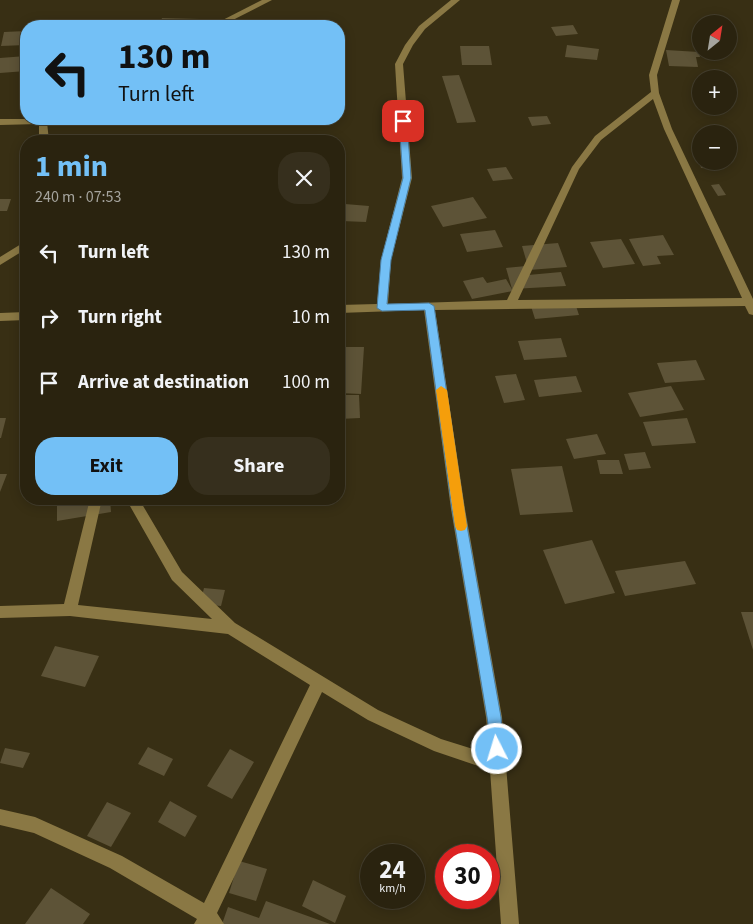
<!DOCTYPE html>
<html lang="en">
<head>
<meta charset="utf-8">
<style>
  :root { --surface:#2a230f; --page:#362f1d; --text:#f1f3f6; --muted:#a5a49e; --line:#46402f; --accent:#73c0f6 }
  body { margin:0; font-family:"Source Sans 3",sans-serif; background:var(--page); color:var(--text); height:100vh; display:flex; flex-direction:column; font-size:19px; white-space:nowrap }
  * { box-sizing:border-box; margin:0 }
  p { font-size:16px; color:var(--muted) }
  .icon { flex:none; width:28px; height:28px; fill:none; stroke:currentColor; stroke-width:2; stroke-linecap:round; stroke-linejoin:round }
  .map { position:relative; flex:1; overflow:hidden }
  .panel { position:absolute; left:20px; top:135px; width:325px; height:370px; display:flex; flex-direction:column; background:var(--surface); border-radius:20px; box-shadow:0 2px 12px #0003,0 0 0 1px var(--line) }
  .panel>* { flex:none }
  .guide { position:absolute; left:20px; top:20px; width:325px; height:105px; border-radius:20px; box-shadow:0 2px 12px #0003,0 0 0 1px var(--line); background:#73c0f6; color:#111; overflow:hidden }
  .needle { width:32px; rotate:30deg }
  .tools { position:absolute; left:692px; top:15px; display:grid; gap:10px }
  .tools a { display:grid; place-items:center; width:45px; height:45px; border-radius:50%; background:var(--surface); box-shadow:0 2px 12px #0003,0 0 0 1px var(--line); font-size:25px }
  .speed { position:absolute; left:360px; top:844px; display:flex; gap:10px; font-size:25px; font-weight:700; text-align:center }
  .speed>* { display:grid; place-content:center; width:65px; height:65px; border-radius:50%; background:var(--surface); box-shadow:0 2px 12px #0003,0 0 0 1px var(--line); line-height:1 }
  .speed small { font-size:12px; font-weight:400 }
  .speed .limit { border:8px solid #d22; background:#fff; color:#111 }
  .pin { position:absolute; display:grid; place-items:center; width:42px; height:42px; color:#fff; margin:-21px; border-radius:10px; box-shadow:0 2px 8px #0006 }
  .me { position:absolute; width:55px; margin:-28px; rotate:355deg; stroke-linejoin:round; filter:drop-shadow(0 0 4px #0008) }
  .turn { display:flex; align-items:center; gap:18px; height:105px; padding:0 15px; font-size:22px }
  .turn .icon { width:65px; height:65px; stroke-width:2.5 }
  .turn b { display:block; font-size:35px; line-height:42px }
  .round { display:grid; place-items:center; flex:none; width:52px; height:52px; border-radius:20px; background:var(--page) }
  .overview { display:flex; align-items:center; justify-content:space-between; height:85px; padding:0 15px }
  h1 { font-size:30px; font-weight:700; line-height:38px; color:var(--accent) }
  .action { display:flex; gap:10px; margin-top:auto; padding:10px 15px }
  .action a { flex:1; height:58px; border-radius:20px; background:var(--accent); color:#111; font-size:20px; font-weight:700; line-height:58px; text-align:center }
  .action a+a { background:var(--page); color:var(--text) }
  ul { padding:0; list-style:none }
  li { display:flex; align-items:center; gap:15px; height:65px; padding:0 15px }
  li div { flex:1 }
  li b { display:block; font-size:19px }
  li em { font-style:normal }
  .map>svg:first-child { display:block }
</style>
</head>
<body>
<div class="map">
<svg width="753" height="924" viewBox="0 0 753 924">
  <rect width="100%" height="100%" fill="#382f14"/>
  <g fill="#5d5337">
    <polygon points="162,18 200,19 198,26 159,26"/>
    <polygon points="573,25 578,34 556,36 551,27"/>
    <polygon points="26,31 26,45 1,46 4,32"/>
    <polygon points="567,45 599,49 597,60 565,57"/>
    <polygon points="460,46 489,46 492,65 462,65"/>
    <polygon points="666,50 699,52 700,57 696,57 698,67 669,66"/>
    <polygon points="26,56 26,71 0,73 0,58"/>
    <polygon points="459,75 476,122 457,123 442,76"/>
    <polygon points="547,116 551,124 532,126 528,117"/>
    <polygon points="698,156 701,157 701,161 714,161 716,169 701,168"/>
    <polygon points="506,167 513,179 493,181 487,169"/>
    <polygon points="719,184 726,195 718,196 711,185"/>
    <polygon points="473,197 487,218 443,227 431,206"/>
    <polygon points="0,199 11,199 7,211 0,211"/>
    <polygon points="345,204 369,206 366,222 341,221"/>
    <polygon points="495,230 503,247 467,252 460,234"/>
    <polygon points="663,235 674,255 657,256 661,264 643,266 629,239"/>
    <polygon points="621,239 635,264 603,268 590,242"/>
    <polygon points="558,243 567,267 529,270 522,246"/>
    <polygon points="526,266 528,275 561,272 566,286 512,289 506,268"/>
    <polygon points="483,277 487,283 506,279 513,291 472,299 463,281"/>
    <polygon points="574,300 579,315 535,319 530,303"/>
    <polygon points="561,338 567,357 524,360 518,341"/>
    <polygon points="339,347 364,347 361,394 339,393"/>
    <polygon points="696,360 705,380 665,383 657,363"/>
    <polygon points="516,374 525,400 504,403 495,376"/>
    <polygon points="576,376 582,392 539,397 534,380"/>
    <polygon points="671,386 684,410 640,417 628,393"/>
    <polygon points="339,395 359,395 360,418 339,419"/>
    <polygon points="26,414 26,442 19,443 23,415"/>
    <polygon points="0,418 6,418 1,438 0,438"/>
    <polygon points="687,418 696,443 652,446 643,422"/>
    <polygon points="597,434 606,454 574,459 566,439"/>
    <polygon points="645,452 651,468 629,470 624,454"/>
    <polygon points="597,460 619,460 623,474 600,474"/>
    <polygon points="562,466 573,512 520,515 511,469"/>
    <polygon points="0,474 7,474 0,492"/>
    <polygon points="57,499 110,499 111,512 57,521"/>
    <polygon points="592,540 615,593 565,604 543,550"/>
    <polygon points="685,561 696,584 625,596 615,571"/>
    <polygon points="204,588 225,590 221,606 200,604"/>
    <polygon points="741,612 753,612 753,650"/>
    <polygon points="55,646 99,656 85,687 41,676"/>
    <polygon points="148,747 173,759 164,776 138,764"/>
    <polygon points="5,748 30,753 23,768 0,763"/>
    <polygon points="230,749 254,762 232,799 207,786"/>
    <polygon points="170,801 197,816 185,837 158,822"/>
    <polygon points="107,802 131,813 111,847 87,836"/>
    <polygon points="239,861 267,869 256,901 229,893"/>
    <polygon points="313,880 346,896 335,923 302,906"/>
    <polygon points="51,888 90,914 83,924 25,924"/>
    <polygon points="266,901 330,924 222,924 228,907 259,918"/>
  </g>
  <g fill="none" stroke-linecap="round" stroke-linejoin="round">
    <g fill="#8a7844" fill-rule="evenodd">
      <polygon points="262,0 272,0 221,26 211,26"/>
      <path d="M451,0h9l-35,29 -12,16 -10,19 9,114 -21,82 -3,44 119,-4 65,-133 23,-31 56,-44 -2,-17 23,-75h8l-23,75 2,18 13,36 81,170v16l-4,-1 -4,-8 -310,4 30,199 37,208 17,207h-18l-11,-154 -56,-19 -66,-31 -46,-28 -105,221 7,11h-30l3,-5 -87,-51 -76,-35 -34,-8v-16l35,8 87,39 82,47 106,-218 -82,-51 -158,-18 -70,2v-12l64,-2 26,-105h12l-24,106 134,14 -40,-39 -46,-81h13l43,73 53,51 143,87 63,29 48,15 -3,-37 -35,-208 -27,-199 -85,3v-8l38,-1 4,-44 21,-82 -7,-114 10,-19 14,-19zM653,99l11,30 78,169 -224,2 61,-131 22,-29z"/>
      <polygon points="0,119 49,119 47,122 49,141 39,141 39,124 0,125"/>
      <polygon points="26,241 26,249 0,265 0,257"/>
      <polygon points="26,312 26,320 0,321 0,313"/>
    </g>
  </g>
  <polygon fill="#73c0f6" stroke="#4b7da0" points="403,118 407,121 411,178 391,260 387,304 429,303 434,306 464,509 501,717 504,749 502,754 497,756 492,754 487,717 452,509 425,310 382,311 377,308 381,260 403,178 399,121"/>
  <polygon fill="#f59e0b" points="441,386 447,390 467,526 465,530 461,531 457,530 455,526 436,390"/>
</svg>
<div class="tools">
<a><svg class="needle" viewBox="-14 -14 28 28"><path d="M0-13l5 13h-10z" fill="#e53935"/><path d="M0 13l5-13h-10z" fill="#a5a49e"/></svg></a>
<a>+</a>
<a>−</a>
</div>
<div class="speed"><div>24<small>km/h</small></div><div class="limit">30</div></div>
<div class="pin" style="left:403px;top:121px;background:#d93025"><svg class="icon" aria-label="arrive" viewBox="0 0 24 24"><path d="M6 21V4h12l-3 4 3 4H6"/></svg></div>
<svg class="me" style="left:497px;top:749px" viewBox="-20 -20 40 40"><circle r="17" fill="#73c0f6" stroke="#fff" stroke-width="3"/><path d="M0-11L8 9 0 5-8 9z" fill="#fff"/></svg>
<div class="guide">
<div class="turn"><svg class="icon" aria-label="left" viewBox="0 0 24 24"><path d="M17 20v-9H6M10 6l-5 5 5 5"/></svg><div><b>130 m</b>Turn left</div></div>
</div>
<section class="panel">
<div class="overview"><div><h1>1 min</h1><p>240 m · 07:53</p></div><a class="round"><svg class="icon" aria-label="close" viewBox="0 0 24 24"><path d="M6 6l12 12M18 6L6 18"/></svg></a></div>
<ul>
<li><svg class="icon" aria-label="left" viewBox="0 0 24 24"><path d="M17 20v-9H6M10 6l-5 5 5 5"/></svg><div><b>Turn left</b></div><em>130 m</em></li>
<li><svg class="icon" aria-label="right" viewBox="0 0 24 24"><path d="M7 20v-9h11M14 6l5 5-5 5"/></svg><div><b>Turn right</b></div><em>10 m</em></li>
<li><svg class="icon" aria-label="arrive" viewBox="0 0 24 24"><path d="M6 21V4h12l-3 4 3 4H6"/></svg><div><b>Arrive at destination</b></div><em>100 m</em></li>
</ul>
<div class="action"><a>Exit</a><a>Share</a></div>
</section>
</div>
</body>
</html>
